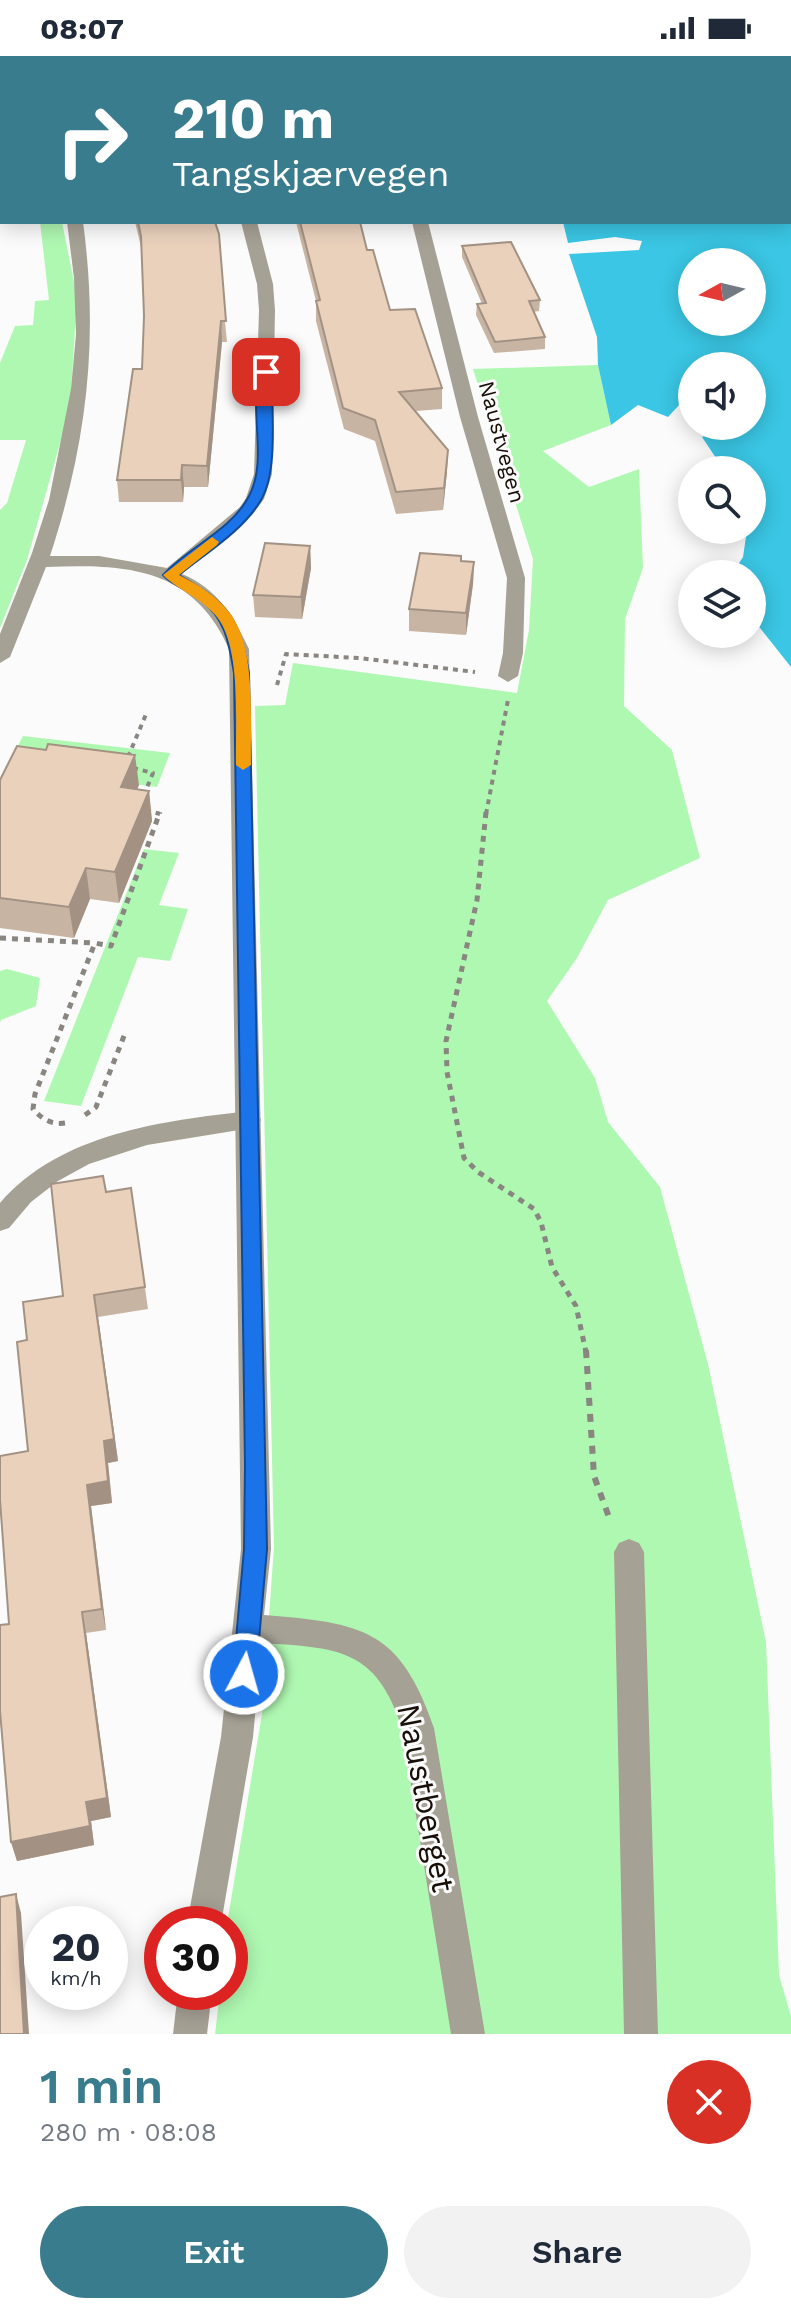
<!DOCTYPE html>
<html lang="en">
<head>
<meta charset="utf-8">
<style>
  :root { --surface:#fff; --page:#f2f2f3; --text:#1f2937; --muted:#747a83; --accent:#397c8d }
  body { margin:0; font-family:"Work Sans",sans-serif; background:var(--page); color:var(--text); height:100vh; display:flex; flex-direction:column; font-size:30px; white-space:nowrap }
  * { box-sizing:border-box; margin:0 }
  p { font-size:26px; color:var(--muted) }
  .icon { flex:none; width:44px; height:44px; fill:none; stroke:currentColor; stroke-width:2; stroke-linecap:round; stroke-linejoin:round }
  .map { position:relative; height:1978px; overflow:hidden }
  .panel { display:flex; flex-direction:column; background:var(--surface); flex:1 }
  .panel>* { flex:none }
  .top-card { position:absolute; left:0px; top:0px; width:792px; height:168px; box-shadow:0 4px 20px #0003; background:#397c8d; color:#fff; overflow:hidden }
  .needle { width:52px; rotate:262deg }
  .fabs { position:absolute; left:678px; top:192px; display:grid; gap:16px }
  .fabs a { display:grid; place-items:center; width:88px; height:88px; border-radius:50%; background:var(--surface); box-shadow:0 4px 20px #0003; font-size:40px }
  .speed { position:absolute; left:24px; top:1850px; display:flex; gap:16px; font-size:40px; font-weight:700; text-align:center }
  .speed>* { display:grid; place-content:center; width:104px; height:104px; border-radius:50%; background:var(--surface); box-shadow:0 4px 20px #0003; line-height:1 }
  .speed small { font-size:20px; font-weight:400 }
  .speed .limit { border:12px solid #d22; background:#fff; color:#111 }
  .pin { position:absolute; display:grid; place-items:center; width:68px; height:68px; color:#fff; margin:-34px; border-radius:16px; box-shadow:0 4px 12px #0006 }
  .me { position:absolute; width:88px; margin:-44px; rotate:6deg; stroke-linejoin:round; filter:drop-shadow(0 0 6px #0008) }
  .turn { display:flex; align-items:center; gap:28px; height:168px; padding:0 40px; font-size:36px }
  .turn .icon { width:104px; height:104px; stroke-width:2.5 }
  .turn b { display:block; font-size:56px; line-height:68px }
  .round { display:grid; place-items:center; flex:none; width:84px; height:84px; border-radius:42px; background:var(--page) }
  .overview { display:flex; align-items:center; justify-content:space-between; height:136px; padding:0 40px }
  h1 { font-size:48px; font-weight:600; line-height:60px; color:var(--accent) }
  .primary-button { display:flex; gap:16px; margin-top:auto; padding:16px 40px }
  .primary-button a { flex:1; height:92px; border-radius:48px; background:var(--accent); color:#fff; font-size:32px; font-weight:600; line-height:92px; text-align:center }
  .primary-button a+a { background:var(--page); color:var(--text) }
  .status { display:flex; justify-content:space-between; align-items:center; height:56px; padding:0 40px; background:var(--surface); direction:ltr }
  .status svg { height:22px; fill:currentColor }
  .map>svg:first-child { display:block }
</style>
</head>
<body>
<div class="status"><b>08:07</b><svg viewBox="0 0 49 12"><path d="M0 12V9h3v3zM5 12V6h3v6zM10 12V3h3v9zM15 12V0h3v12zM26 1h20v11H26zM47 4h2v5h-2z"/></svg></div>
<div class="map">
<svg width="791" height="1978" viewBox="0 0 791 1978">
  <rect width="100%" height="100%" fill="#fbfbfb"/>
  <g fill="#aff8b2">
    <polygon points="40,166 62,166 77,241 70,352 27,504 0,572 0,454 7,447 26,384 0,384 0,307 15,270 33,269 35,245 49,244"/>
    <polygon points="598,309 611,369 543,395 589,431 639,413 643,512 625,563 624,650 672,694 700,802 608,844 577,902 547,945 595,1022 608,1066 660,1131 708,1308 766,1586 779,1919 791,1960 791,1978 215,1978 220,1936 230,1936 230,1868 227,1868 262,1658 274,1491 255,650 285,649 293,607 517,637 529,574 533,503 473,313"/>
    <polygon points="23,680 170,697 157,731 6,712"/>
    <polygon points="144,793 179,797 159,849 188,853 170,905 138,901 81,1050 44,1045"/>
    <polygon points="7,913 40,922 36,950 1,964 0,967 0,915"/>
  </g>
  <path fill="#3ac6e4" fill-rule="evenodd" d="M502,0h289v611l-39,-49v-44h-20l11,-17 4,-27h5v-60h-28l-22,-33 27,-11h23v-60h-60v34l-11,3 -13,14 -30,-12 -27,20 -13,-60 -1,-28 -28,-83 70,-4 3,-9 -27,-4 -47,6 -5,-21h227v-164zM692,206h60v60h-60z"/>
  <g fill="none" stroke-linecap="round" stroke-linejoin="round">
    <g stroke="#898581" stroke-width="4" stroke-dasharray="5 5" stroke-linecap="butt">
      <polyline points="277,629 286,598 359,602 475,616"/>
      <polyline points="128,701 147,656"/>
      <polyline points="133,712 153,717 143,741"/>
      <polyline points="146,754 160,758"/>
      <polyline points="486,758 508,644"/>
    </g>
    <g stroke="#898581" stroke-width="5" stroke-dasharray="6 6" stroke-linecap="butt">
      <polyline points="486,756 477,844 446,985 447,1016 464,1102 478,1116 534,1153 541,1166 552,1211 576,1250 586,1296"/>
      <polyline points="0,882 95,887"/>
      <polyline points="85,1059 96,1051 126,975"/>
      <path d="M65,1067c-14,2 -23,-4 -32,-14l2,-15 60,-151 16,3 49,-134"/>
    </g>
    <polyline stroke="#898581" stroke-width="6" stroke-dasharray="8 8" stroke-linecap="butt" points="586,1294 594,1420 610,1464"/>
    <path fill="#a6a195" fill-rule="evenodd" d="M249,1055l9,2 3,7 -3,7 -111,18 -58,19 -31,17 -27,21 -22,26 -9,3v-28c61,-70 162,-82 249,-92z"/>
    <g fill="#a6a195" fill-rule="evenodd">
      <polygon points="7,0 21,0 22,2 8,2"/>
      <polygon points="161,0 175,0 176,2 162,2"/>
      <polygon points="233,0 247,0 232,2"/>
      <polygon points="388,0 402,0 403,2 389,2"/>
      <path d="M67,166h16c16,118 4,221 -33,334h49l68,12 73,-61 6,-9 8,-24 5,-164 -2,-26 -16,-62h16l16,62 2,26 -3,164 -8,25 -12,16 -70,59c35,14 52,43 67,75l22,900 -7,66c99,8 136,14 170,113l51,306h-34l-49,-306c-26,-80 -64,-80 -140,-85l-9,94 -32,187h-34l34,-187 20,-188 -12,-900c-36,-82 -103,-85 -183,-82l-36,90 -10,6v-29l32,-81 17,-53 22,-111 5,-55 -2,-56z"/>
      <polygon points="412,166 428,166 478,361 525,522 523,597 518,620 508,626 498,620 503,597 507,522 460,361"/>
      <polygon points="629,1483 639,1487 644,1496 658,1978 624,1978 614,1496 619,1487"/>
      <polygon points="178,1936 212,1936 207,1978 173,1978"/>
    </g>
  </g>
  <g fill="#c8b4a2">
    <polygon points="135,166 215,166 227,286 222,286 208,431 184,431 183,446 119,446 117,424 142,313 144,260 142,195"/>
    <polygon points="296,166 360,166 367,194 390,254 442,332 442,353 416,355 448,394 447,415 443,454 396,458 375,385 344,373 316,265 316,245"/>
    <polygon points="462,190 540,244 539,255 533,256 545,281 545,293 494,297 476,259 477,248 482,248 462,201"/>
    <polygon points="310,490 311,512 302,563 255,561 253,539"/>
    <polygon points="461,505 474,506 473,528 466,579 409,575 409,553"/>
    <polygon points="0,724 139,729 137,733 149,735 152,765 119,847 90,843 74,882 0,872"/>
    <polygon points="131,1132 148,1253 98,1261 118,1405 108,1407 112,1447 91,1450 106,1574 86,1577 111,1761 91,1765 94,1789 17,1805 11,1786 9,1568 28,1395 27,1284 63,1240 106,1136"/>
  </g>
  <g fill="#a39284">
    <polygon points="221,265 222,286 208,431 207,410"/>
    <polygon points="448,394 447,415 443,454 444,432"/>
    <polygon points="182,409 184,431 183,446 181,424"/>
    <polygon points="310,490 311,512 302,563 301,541"/>
    <polygon points="474,506 473,528 466,579 466,557"/>
    <polygon points="135,699 139,729 125,762 121,731"/>
    <polygon points="149,735 152,765 119,847 115,816"/>
    <polygon points="86,812 90,843 74,882 69,851"/>
    <polygon points="98,1261 118,1405 108,1407 112,1447 91,1450 106,1574 102,1553 87,1429 104,1385"/>
    <polygon points="82,1556 86,1577 111,1761 91,1765 94,1789 17,1805 11,1786 86,1746"/>
    <polygon points="16,1838 21,1857 29,1978 24,1978"/>
  </g>
  <g fill="#e9d1bc" stroke="#a39284" stroke-width="2">
    <polygon points="74,0 118,0 120,2 75,2"/>
    <polygon points="138,166 215,166 219,178 226,265 221,265 207,410 182,409 181,424 117,424 133,313 142,313 144,260 141,180"/>
    <polygon points="300,166 360,166 367,194 373,194 390,254 415,253 442,332 399,336 448,394 444,432 396,436 375,364 343,352 316,245 320,244"/>
    <polygon points="511,186 540,244 529,245 545,281 495,286 477,248 486,247 462,190"/>
    <polygon points="265,487 310,490 301,541 253,539"/>
    <polygon points="420,497 461,500 461,505 474,506 466,557 409,553"/>
    <polygon points="48,688 135,699 121,731 149,735 115,816 86,812 69,851 0,842 0,724 17,690 46,694"/>
    <polygon points="103,1120 106,1136 131,1132 145,1231 94,1239 114,1383 104,1385 108,1425 87,1429 102,1553 82,1556 107,1742 86,1746 90,1770 11,1786 0,1655 0,1569 9,1568 0,1444 0,1400 28,1395 17,1286 27,1284 23,1246 63,1240 51,1128"/>
    <polygon points="16,1838 24,1978 0,1978 0,1841"/>
  </g>
  <path fill="#1a73e8" stroke="#114b97" stroke-width="2" d="M261,313l11,3c-1,35 7,98 -11,128 -18,31 -55,53 -82,75 51,30 59,40 70,98l18,876 -11,125 -4,8 -8,3 -8,-3 -3,-8 11,-125 1,-83 -11,-793c-5,-29 -8,-54 -34,-74 -11,-9 -27,-13 -37,-24 25,-28 68,-44 86,-79 20,-38 -2,-88 12,-127z"/>
  <path fill="#f59e0b" d="M212,481l7,5 -2,3 -38,30c19,10 37,20 50,37 28,35 21,109 22,153l-8,5 -7,-5c-1,-39 6,-117 -19,-148 -15,-19 -38,-26 -54,-42z"/>
  <g text-anchor="middle" dominant-baseline="central" stroke-width="6" stroke-linejoin="round" paint-order="stroke">
    <g font-size="22" fill="#180f08" stroke="#fbfbfb">
      <text transform="translate(502 386) rotate(75)">Naustvegen</text>
    </g>
    <g font-size="32" fill="#180f08" stroke="#fbfbfb">
      <text transform="translate(426 1742) rotate(79)">Naustberget</text>
    </g>
  </g>
</svg>
<div class="fabs">
<a><svg class="needle" viewBox="-14 -14 28 28"><path d="M0-13l5 13h-10z" fill="#e53935"/><path d="M0 13l5-13h-10z" fill="#747a83"/></svg></a>
<a><svg class="icon" aria-label="sound" viewBox="0 0 24 24"><path d="M4 9h4l5-4v14l-5-4H4zM17 9q2 3 0 6"/></svg></a>
<a><svg class="icon" aria-label="search" viewBox="0 0 24 24"><circle cx="10" cy="10" r="6"/><path d="M15 15l6 6"/></svg></a>
<a><svg class="icon" aria-label="layers" viewBox="0 0 24 24"><path d="M12 4l9 5-9 5-9-5zM3 14l9 5 9-5"/></svg></a>
</div>
<div class="speed"><div>20<small>km/h</small></div><div class="limit">30</div></div>
<div class="pin" style="left:266px;top:316px;background:#d93025"><svg class="icon" aria-label="arrive" viewBox="0 0 24 24"><path d="M6 21V4h12l-3 4 3 4H6"/></svg></div>
<svg class="me" style="left:244px;top:1618px" viewBox="-20 -20 40 40"><circle r="17" fill="#1a73e8" stroke="#fff" stroke-width="3"/><path d="M0-11L8 9 0 5-8 9z" fill="#fff"/></svg>
<div class="top-card">
<div class="turn"><svg class="icon" aria-label="right" viewBox="0 0 24 24"><path d="M7 20v-9h11M14 6l5 5-5 5"/></svg><div><b>210 m</b>Tangskjærvegen</div></div>
</div>
</div>
<section class="panel">
<div class="overview"><div><h1>1 min</h1><p>280 m · 08:08</p></div><a class="round" style="background:#d93025;color:#fff"><svg class="icon" aria-label="close" viewBox="0 0 24 24"><path d="M6 6l12 12M18 6L6 18"/></svg></a></div>
<div class="primary-button"><a>Exit</a><a>Share</a></div>
</section>
</body>
</html>
